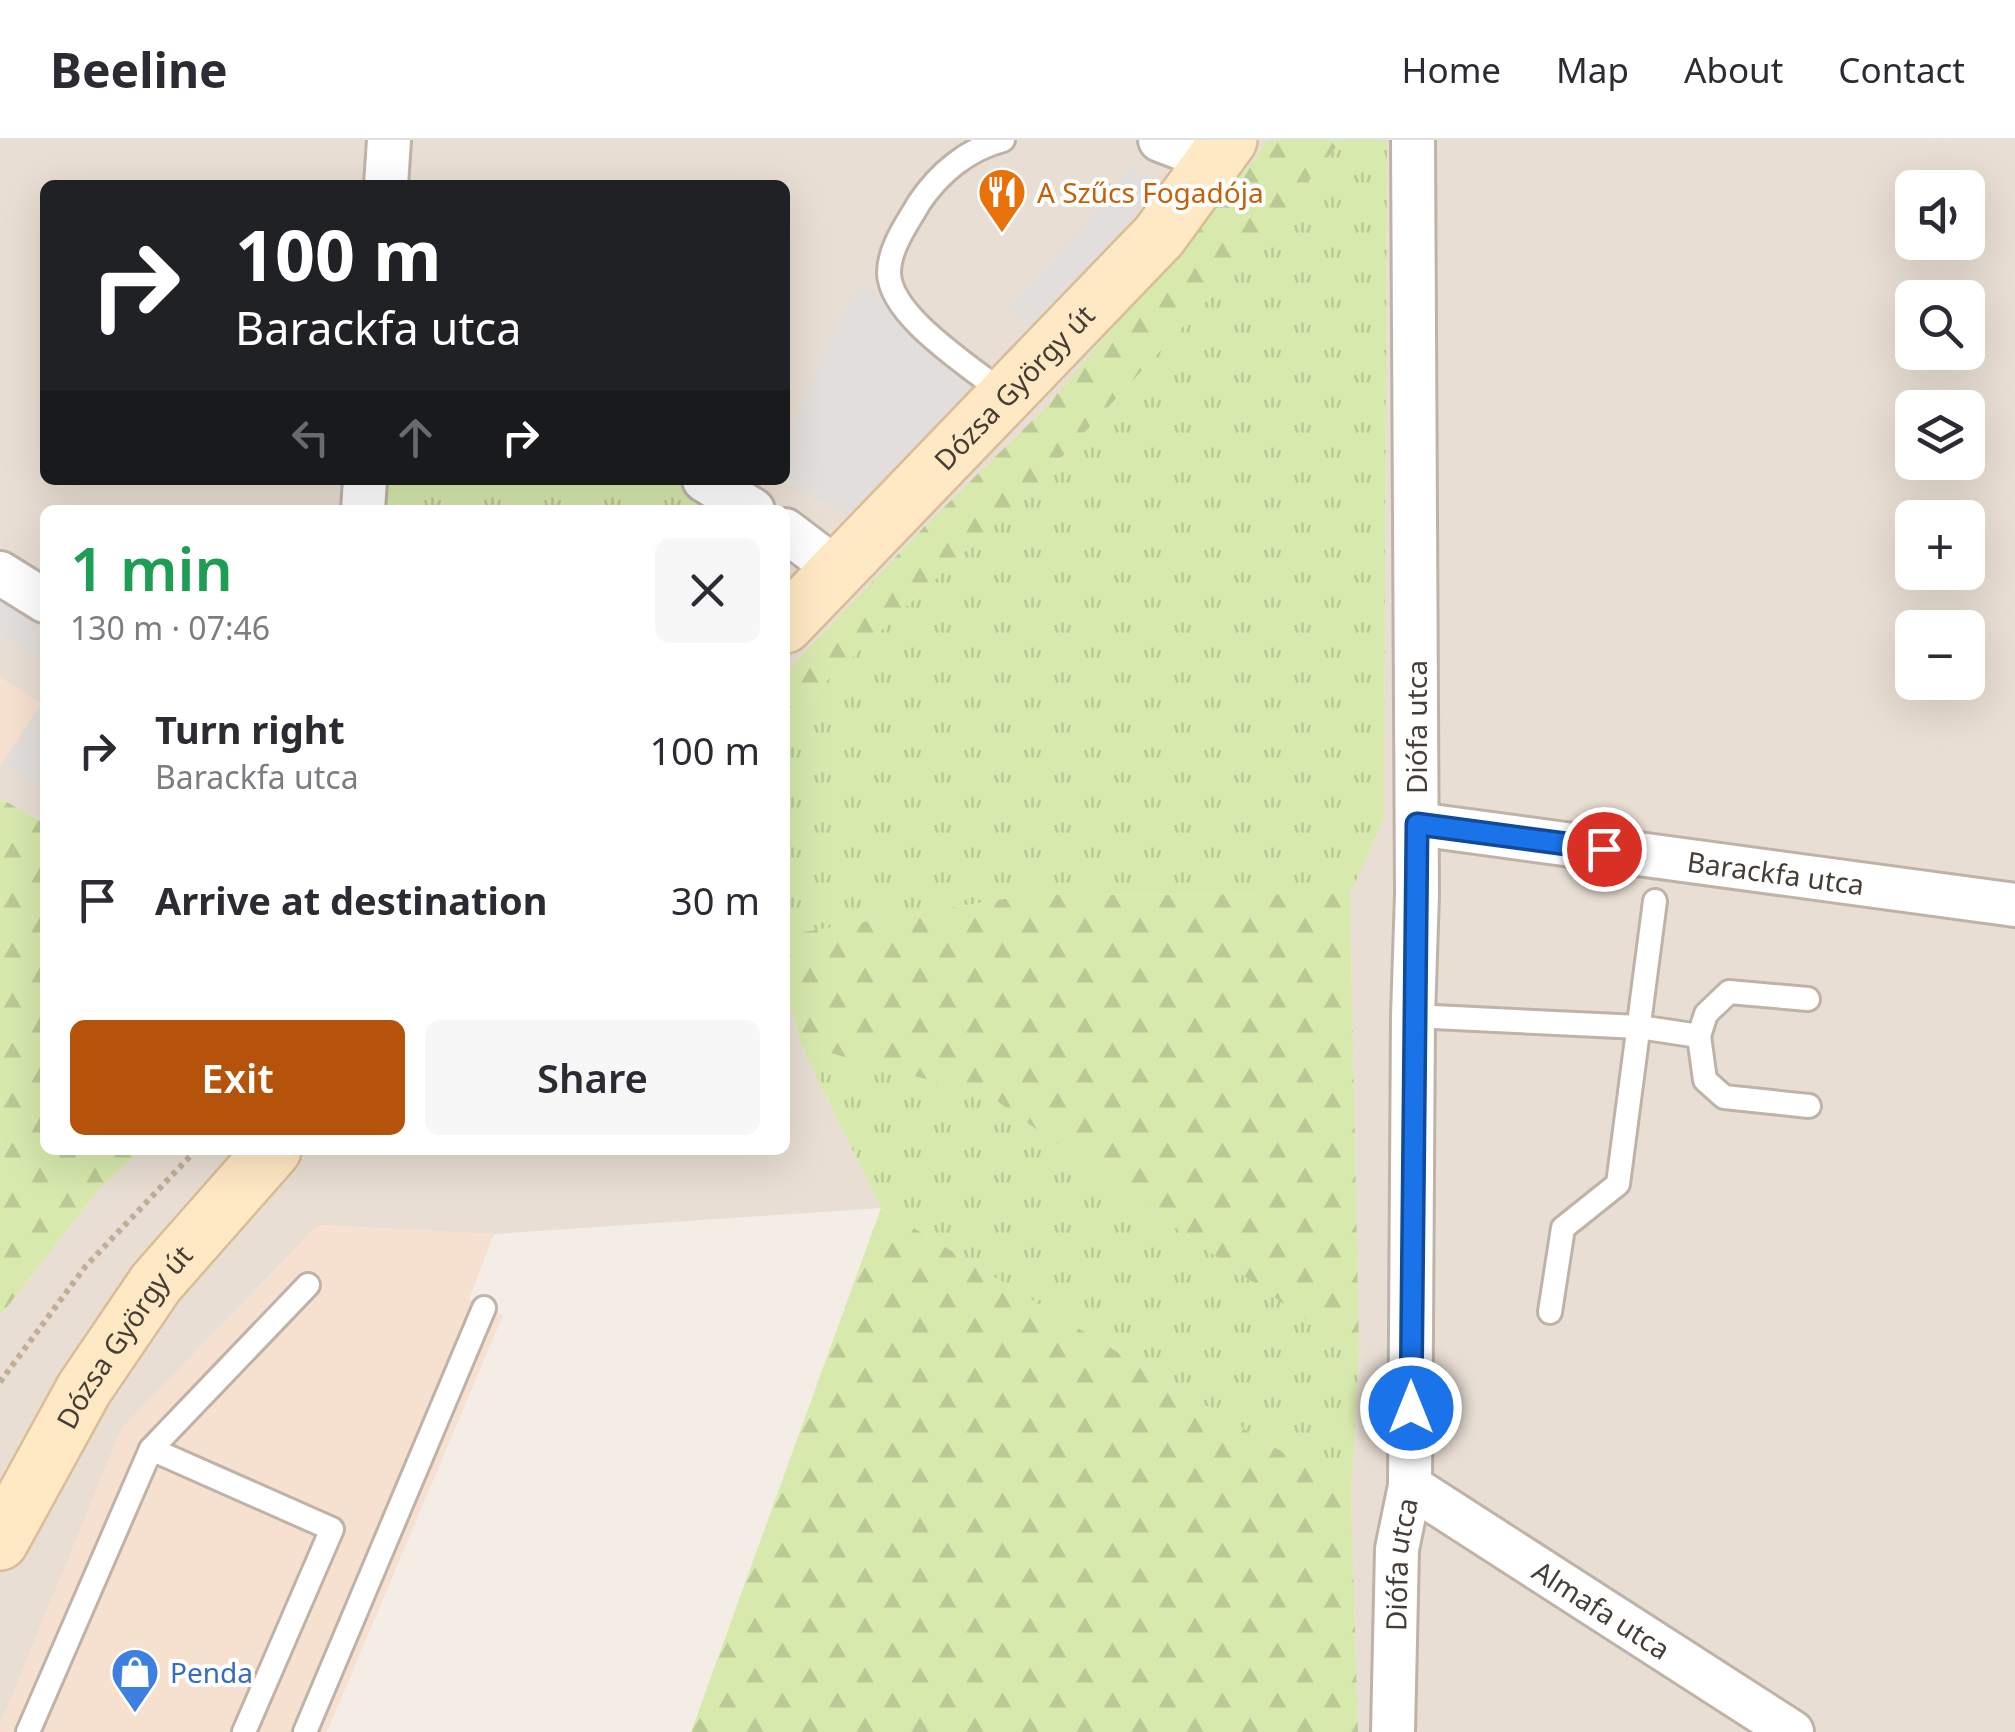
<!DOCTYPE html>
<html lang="en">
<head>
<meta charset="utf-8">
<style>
  :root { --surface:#fff; --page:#f7f7f7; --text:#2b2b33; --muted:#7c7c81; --line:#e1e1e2; --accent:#b45309 }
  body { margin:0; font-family:"Noto Sans",sans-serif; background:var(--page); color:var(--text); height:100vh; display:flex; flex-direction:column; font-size:38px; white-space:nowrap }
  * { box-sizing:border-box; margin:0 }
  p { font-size:32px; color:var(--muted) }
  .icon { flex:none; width:55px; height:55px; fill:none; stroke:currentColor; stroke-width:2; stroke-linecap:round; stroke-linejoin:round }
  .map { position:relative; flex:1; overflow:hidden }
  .side { position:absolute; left:40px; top:365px; width:750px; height:650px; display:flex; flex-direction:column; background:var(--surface); border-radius:15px; box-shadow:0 10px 40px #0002 }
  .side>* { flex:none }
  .guide { position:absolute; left:40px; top:40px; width:750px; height:305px; border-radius:15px; box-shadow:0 10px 40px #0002; background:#202124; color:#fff; overflow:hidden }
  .fabs { position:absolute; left:1895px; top:30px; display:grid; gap:20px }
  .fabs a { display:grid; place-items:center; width:90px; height:90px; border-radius:15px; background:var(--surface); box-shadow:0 10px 40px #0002; font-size:50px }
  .pin { position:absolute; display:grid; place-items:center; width:85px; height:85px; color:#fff; margin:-42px; border:5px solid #fff; border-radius:50%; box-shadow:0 2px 10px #0007 }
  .me { position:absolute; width:110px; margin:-55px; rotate:0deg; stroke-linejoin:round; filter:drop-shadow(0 0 8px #0008) }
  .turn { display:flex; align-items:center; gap:35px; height:210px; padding:0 30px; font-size:45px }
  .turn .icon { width:130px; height:130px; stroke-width:2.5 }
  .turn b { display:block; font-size:70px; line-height:85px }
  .lanes { display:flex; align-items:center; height:95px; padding:0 30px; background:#0003; justify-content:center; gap:50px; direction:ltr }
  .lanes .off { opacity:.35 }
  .round { display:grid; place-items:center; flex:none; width:105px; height:105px; border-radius:15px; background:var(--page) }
  .overview { display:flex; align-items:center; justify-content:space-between; height:170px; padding:0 30px }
  h1 { font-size:60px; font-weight:600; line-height:75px; color:#1e9e55 }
  .primary-button { display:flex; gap:20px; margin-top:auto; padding:20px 30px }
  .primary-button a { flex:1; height:115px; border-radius:15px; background:var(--accent); color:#fff; font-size:40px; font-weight:600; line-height:115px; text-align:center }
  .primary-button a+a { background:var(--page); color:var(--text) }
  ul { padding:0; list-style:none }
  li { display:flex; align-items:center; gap:30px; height:150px; padding:0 30px }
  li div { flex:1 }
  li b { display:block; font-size:38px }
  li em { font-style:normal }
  header { display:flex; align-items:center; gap:60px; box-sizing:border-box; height:140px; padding:0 50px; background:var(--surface); border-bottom:2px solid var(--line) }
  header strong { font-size:48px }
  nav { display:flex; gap:55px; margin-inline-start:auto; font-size:35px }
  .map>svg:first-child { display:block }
</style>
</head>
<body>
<header>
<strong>Beeline</strong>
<nav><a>Home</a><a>Map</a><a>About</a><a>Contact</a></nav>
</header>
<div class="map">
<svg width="2015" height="1592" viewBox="0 0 2015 1592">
  <defs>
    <pattern id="grass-tufts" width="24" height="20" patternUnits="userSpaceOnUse" patternTransform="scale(2.5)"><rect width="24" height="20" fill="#d7e9ad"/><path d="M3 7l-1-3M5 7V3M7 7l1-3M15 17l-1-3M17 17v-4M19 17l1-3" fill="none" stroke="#bac995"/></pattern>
    <pattern id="forest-firs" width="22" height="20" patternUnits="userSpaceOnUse" patternTransform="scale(2.5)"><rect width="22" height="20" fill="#d7e9ad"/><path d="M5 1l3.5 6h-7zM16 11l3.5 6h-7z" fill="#bac995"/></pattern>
  </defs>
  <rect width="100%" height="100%" fill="#f3ede6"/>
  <g fill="#e8ded3" fill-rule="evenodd">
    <path d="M0,0h1267l-11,18 -209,248 -122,120 -140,147v-163h-740v314l-45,-26zM45,45h740v295h-740z"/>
    <path d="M1387,0h628v1592h-657l-7,-238 8,-145 -9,-455 34,-75zM1912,48h56v54h-56zM1912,158h56v54h-56zM1912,268h56v54h-56zM1912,378h56v54h-56zM1912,488h56v54h-56z"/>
    <polygon points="785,844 801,905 881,1068 494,1094 318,1085 122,1288 0,1585 0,1176 99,1049 141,1010 785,1010"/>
  </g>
  <g fill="#f6e0d0">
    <polygon points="0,537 41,564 0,627"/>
    <polygon points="318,1085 494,1094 469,1159 503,1175 327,1592 0,1592 0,1585 122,1288"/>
  </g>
  <g fill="url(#grass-tufts)">
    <polygon points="1342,0 1387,0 1384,679 1350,754 1027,755 785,795 785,580 1036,345 1247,117"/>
    <polygon points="381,340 680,340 735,370 379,370"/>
    <polygon points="801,905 991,957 1343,1206 1359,1209 1351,1354 881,1068"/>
  </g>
  <g fill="url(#forest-firs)">
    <polygon points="1267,0 1342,0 1247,117 1036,345 785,580 785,533 925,386 1047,266 1256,18"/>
    <polygon points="0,658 45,684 45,1010 141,1010 99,1049 0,1176"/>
    <polygon points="1350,754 1359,1209 1343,1206 991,957 801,905 785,844 785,795 1027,755"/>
    <polygon points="881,1068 1351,1354 1358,1592 691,1592"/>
  </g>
  <g fill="#e1dedb">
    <polygon points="1132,27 1155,48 1101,118 1032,188 1008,168 1072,101"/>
    <polygon points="862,143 977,252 853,377 790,345 792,288 836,186"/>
    <polygon points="0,441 45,472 45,524 0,495"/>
    <polygon points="45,562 45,651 3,623"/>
  </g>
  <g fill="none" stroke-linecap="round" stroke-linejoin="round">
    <g stroke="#bfb3a8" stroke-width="28">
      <g id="service">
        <path d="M1003,0c-35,9 -64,33 -84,63 -12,21 -30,45 -30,70 1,44 83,94 115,121"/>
        <polyline points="1413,876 1639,887 1699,896 1706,874 1729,852 1808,859"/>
        <polyline points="1699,896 1705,940 1724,957 1809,966"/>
        <polyline points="1550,1172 1563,1088 1618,1044 1655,761"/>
        <polyline points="151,1309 308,1145"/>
        <polyline points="28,1592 151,1309 332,1389 244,1592"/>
        <polyline points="305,1592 484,1168"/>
      </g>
    </g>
    <g stroke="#bfb3a8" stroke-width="48">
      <g id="minor">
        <polyline points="1160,0 1215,21"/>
        <polyline points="386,45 389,0"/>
        <polyline points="704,340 753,370"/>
        <polyline points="363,370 365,340"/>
        <polyline points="785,390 839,431"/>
        <polyline points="0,433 45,461"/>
        <path id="s1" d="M1417,684l598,81"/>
        <path id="s2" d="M1410,1346l382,246"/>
        <path id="s3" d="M1393,1592l4,-183 13,-63 3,-470 4,-122 -4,-754"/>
      </g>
    </g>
    <g stroke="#d8bd96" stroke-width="60">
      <g id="secondary">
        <path id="s4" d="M785,485l374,-389 70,-96"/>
        <path id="s5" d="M0,1402l84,-153 72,-106 117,-133"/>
      </g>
    </g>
    <polyline stroke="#c2ad98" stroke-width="6" stroke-dasharray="5 5" stroke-linecap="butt" points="0,1242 85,1127 196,1010"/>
    <use href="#service" stroke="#fff" stroke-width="22"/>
    <use href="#minor" stroke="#fff" stroke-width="42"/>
    <use href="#secondary" stroke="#ffe8c4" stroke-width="55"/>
  </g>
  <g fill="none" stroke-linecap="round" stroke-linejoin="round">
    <g stroke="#114b97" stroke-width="25">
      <polyline id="route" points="1411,1268 1417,684 1604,709"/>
    </g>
    <use href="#route" stroke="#1a73e8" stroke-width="18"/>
  </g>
  <defs>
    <g id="restaurant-pin" transform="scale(2.5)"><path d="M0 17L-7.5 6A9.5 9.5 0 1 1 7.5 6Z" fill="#e8710a" stroke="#fff"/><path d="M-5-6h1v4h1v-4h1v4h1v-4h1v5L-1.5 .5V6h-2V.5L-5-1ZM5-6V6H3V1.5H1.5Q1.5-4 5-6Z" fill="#fff"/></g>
    <g id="shop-pin" transform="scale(2.5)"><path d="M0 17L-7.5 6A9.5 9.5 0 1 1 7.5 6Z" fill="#3f7fe0" stroke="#fff"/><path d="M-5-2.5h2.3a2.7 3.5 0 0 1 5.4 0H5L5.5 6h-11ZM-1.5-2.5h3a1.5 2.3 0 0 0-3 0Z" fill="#fff"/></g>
  </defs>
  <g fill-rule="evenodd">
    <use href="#restaurant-pin" x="1002" y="52"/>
    <use href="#shop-pin" x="135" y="1532"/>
  </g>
  <g text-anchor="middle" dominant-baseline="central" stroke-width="8" stroke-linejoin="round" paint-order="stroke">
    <g font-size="28" fill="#c56008" stroke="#fff" text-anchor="start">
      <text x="1037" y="52">A Szűcs Fogadója</text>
    </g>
    <g font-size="28" fill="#463d35" stroke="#fff">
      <text stroke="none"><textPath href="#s4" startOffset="330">Dózsa György út</textPath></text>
      <text transform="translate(1416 587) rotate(-90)">Diófa utca</text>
      <text stroke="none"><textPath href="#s1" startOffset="362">Barackfa utca</textPath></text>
      <text stroke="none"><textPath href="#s5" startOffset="240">Dózsa György út</textPath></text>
      <text stroke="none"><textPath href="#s3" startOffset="168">Diófa utca</textPath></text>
      <text stroke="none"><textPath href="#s2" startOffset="228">Almafa utca</textPath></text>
    </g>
    <g font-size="28" fill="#366cbe" stroke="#fff" text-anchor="start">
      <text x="170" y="1532">Penda</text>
    </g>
  </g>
</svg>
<div class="fabs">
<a><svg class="icon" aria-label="sound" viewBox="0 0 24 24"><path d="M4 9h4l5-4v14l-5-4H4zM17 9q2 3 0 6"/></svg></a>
<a><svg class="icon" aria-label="search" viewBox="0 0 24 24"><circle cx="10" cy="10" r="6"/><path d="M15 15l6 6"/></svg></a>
<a><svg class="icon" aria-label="layers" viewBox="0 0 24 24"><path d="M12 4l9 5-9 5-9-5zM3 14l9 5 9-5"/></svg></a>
<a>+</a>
<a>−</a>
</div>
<div class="pin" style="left:1604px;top:709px;background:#d93025"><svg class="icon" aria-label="arrive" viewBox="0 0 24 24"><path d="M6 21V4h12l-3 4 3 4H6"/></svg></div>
<svg class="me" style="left:1411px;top:1268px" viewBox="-20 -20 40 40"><circle r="17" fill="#1a73e8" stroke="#fff" stroke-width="3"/><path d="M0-11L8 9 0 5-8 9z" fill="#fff"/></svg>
<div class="guide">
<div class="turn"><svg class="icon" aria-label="right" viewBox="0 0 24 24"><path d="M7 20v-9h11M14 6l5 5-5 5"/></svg><div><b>100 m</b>Barackfa utca</div></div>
<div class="lanes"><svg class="icon off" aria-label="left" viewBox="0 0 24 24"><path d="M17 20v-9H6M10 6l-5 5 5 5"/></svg><svg class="icon off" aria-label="ahead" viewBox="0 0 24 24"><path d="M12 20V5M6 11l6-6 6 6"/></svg><svg class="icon" aria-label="right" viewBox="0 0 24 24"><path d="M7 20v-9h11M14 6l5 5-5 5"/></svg></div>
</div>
<section class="side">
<div class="overview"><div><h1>1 min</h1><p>130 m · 07:46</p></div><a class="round"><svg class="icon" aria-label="close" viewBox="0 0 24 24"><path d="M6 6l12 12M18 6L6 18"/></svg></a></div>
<ul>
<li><svg class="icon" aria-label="right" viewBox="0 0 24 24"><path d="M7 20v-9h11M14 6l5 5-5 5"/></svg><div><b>Turn right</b><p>Barackfa utca</p></div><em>100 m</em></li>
<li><svg class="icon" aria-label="arrive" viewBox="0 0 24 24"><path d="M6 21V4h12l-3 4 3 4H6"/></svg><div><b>Arrive at destination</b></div><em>30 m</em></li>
</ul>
<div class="primary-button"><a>Exit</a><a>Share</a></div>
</section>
</div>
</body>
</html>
